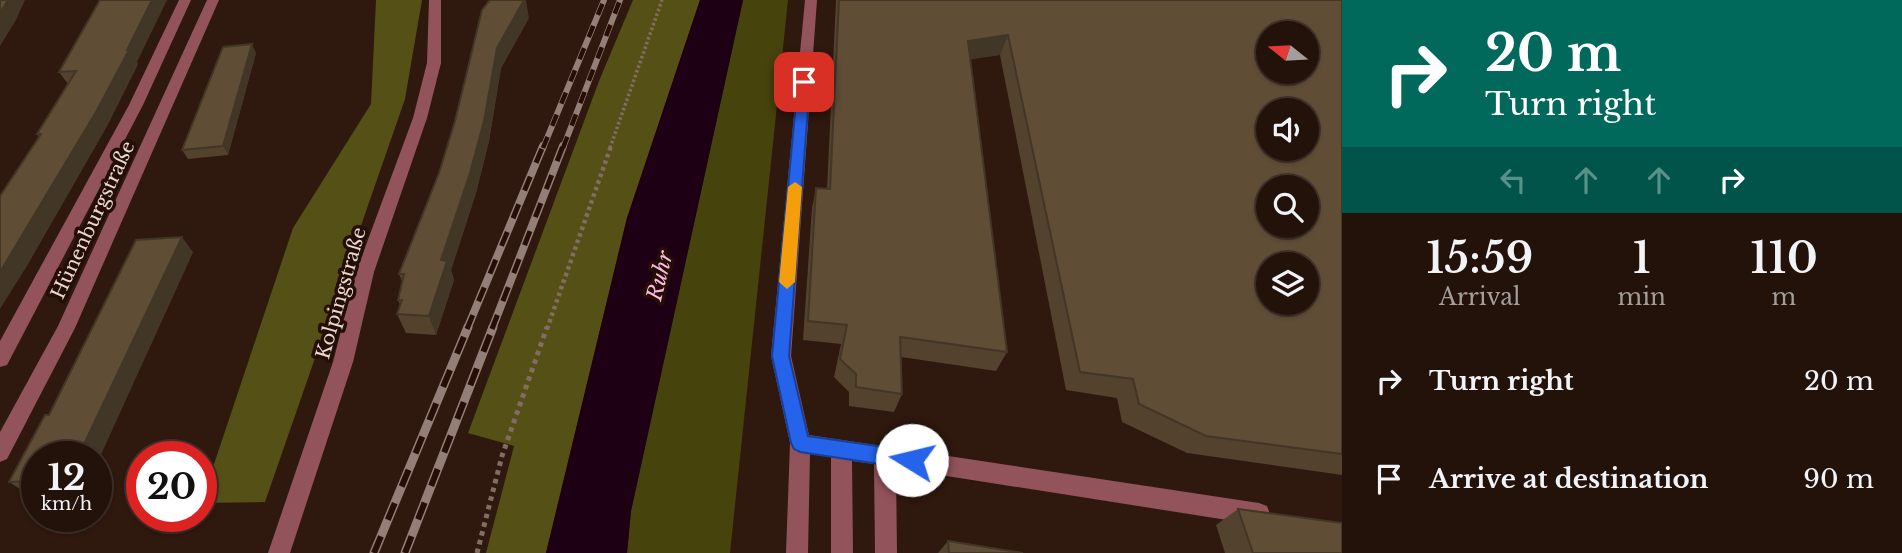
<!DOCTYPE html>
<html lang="en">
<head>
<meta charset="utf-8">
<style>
  :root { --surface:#23120a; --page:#2b1b13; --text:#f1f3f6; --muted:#a39e9c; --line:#40322b }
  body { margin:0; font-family:"Libre Baskerville",serif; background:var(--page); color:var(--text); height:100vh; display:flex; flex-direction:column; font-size:26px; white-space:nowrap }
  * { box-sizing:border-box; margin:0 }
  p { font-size:23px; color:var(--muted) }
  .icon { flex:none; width:38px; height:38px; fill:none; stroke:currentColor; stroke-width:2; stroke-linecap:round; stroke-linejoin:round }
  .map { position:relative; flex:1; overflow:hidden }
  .details { display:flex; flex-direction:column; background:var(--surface); width:560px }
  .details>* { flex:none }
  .banner { background:#00695c; color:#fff; overflow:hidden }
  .needle { width:46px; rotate:288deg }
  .fabs { position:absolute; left:1256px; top:21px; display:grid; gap:14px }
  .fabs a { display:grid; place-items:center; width:63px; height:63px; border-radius:50%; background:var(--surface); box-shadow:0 2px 5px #0004,0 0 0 2px var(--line); font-size:35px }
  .speed { position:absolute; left:21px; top:441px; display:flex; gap:14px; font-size:35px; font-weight:700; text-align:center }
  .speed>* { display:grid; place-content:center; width:91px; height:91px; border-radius:50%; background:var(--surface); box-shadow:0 2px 5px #0004,0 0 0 2px var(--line); line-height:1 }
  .speed small { font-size:18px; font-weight:400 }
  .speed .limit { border:10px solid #d22; background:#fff; color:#111 }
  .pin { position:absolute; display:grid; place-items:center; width:60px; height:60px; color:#fff; margin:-30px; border-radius:14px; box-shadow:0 4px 10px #0006 }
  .me { position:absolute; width:77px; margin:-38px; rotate:279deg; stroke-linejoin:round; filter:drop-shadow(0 0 5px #0008) }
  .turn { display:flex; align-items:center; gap:24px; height:147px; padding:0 28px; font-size:32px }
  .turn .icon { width:91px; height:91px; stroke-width:2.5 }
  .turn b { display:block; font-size:49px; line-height:60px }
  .lanes { display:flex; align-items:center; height:66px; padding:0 28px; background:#0003; justify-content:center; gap:35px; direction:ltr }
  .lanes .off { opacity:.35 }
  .eta { display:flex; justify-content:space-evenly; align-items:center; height:119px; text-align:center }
  .eta b { font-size:42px; font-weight:600; line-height:49px }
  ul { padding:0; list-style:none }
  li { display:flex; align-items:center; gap:21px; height:98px; padding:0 28px }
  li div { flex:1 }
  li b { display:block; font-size:26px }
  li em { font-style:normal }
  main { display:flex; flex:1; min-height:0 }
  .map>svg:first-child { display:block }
</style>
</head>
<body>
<main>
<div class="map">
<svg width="1342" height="553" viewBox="0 0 1342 553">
  <rect width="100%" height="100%" fill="#2f180e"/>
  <polygon fill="#47430d" points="743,0 788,0 730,553 627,553 631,511"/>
  <g fill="#545016">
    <polygon points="376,0 422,0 405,99 265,502 201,503 293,228 371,104"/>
    <polygon points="633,0 700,0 627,218 546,553 486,553 514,446 468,433 599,81"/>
  </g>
  <polygon fill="#1e0014" points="700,0 743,0 631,511 627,553 546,553 627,218"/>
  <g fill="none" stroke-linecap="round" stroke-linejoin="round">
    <polyline stroke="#826d65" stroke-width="3.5" stroke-dasharray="2.5 2.5" stroke-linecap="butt" points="610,148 662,0"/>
    <polyline stroke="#826d65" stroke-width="4.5" stroke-dasharray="3.5 3.5" stroke-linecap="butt" points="547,329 611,146"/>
    <polyline stroke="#826d65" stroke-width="5" stroke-dasharray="4.5 4.5" stroke-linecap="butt" points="477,553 502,456 547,327"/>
    <g fill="#92535b" fill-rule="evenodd">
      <polygon points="179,0 191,0 143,105 7,365 0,367 0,341 129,105"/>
      <polygon points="207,0 219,0 75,328 7,459 0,462 0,432 58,326"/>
      <polygon points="429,0 441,0 441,63 427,118 374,272 353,362 290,553 268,553 333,362 356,272 413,118 427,63"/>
      <polygon points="805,0 817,0 791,356 809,435 1259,503 1267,506 1270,514 1267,522 1259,525 896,468 897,553 875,553 874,464 852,461 853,553 831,553 831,457 810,454 808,553 786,553 790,443 771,356"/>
    </g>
    <g stroke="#937f77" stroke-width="6">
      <g id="rail-far2">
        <polyline points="543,148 604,0"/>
        <polyline points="563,148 620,0"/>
      </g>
    </g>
    <g stroke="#937f77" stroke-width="8">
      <g id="rail-far1">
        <polyline points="467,329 543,146"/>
        <polyline points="492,329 563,146"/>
      </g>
    </g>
    <g stroke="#937f77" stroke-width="9">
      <g id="rail">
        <polyline points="374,553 468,327"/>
        <polyline points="405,553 493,327"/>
      </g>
    </g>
    <use href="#rail-far2" stroke="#250e05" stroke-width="4.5" stroke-dasharray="12" stroke-linecap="butt"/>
    <use href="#rail-far1" stroke="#250e05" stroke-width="5" stroke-dasharray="15" stroke-linecap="butt"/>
    <use href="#rail" stroke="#250e05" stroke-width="6" stroke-dasharray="18" stroke-linecap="butt"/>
  </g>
  <g fill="#52422e">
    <polygon points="836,0 1342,0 1342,475 1187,453 1122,422 1117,398 1066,390 1000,55 970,59 1007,352 996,371 901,357 902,394 894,412 849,406 849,392 834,377 841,344 803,340 812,208 816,188 827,189"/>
    <polygon points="529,18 501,68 489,141 476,193 451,270 454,280 436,335 406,333 397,314 400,305 398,300 402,281 399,274 439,173 455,121"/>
    <polygon points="256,53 228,155 188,159 182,150"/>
    <polygon points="137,62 138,64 107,126 25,269 39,137 37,134 68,84 59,72"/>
    <polygon points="193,252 96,465 96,457 37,457 37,493 28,494 9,482 49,415"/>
    <polygon points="1238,509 1342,553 1225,553 1216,525"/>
    <polygon points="948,541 1023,553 938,553"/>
  </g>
  <g fill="#423626">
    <polygon points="8,0 25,0 16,20 0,46 0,13"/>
    <polygon points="152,0 167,0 137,62 138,64 107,126 25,269 0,309 0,272 127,50"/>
    <polygon points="524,0 526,0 529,18 501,68 489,141 476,193 451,270 454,280 436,335 429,316 441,260 497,48"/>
    <polygon points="1008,35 1000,55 961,61 968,41"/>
    <polygon points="252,44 256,53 228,155 223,146"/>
    <polygon points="182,237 193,252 96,465 96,457 78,457"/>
  </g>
  <g fill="#5f4d36" stroke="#423626" stroke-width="2" fill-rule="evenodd">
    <polygon points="0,0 8,0 0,13"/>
    <polygon points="100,0 152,0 127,50 129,50 96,112 0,272 0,196 41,134 37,134 76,71 59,72"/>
    <polygon points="490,0 524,0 497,48 484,121 470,173 441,260 447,261 429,316 397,314 402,300 398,300 404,274 399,274 439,173 455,121 482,10"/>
    <path d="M839,0h503v454l-136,-18 -67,-32 -6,-25 -53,-7 -72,-337 -40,6 39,311 -107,-15 2,57 -46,-7v-13l-16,-15 7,-34 -39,-4 8,-133 14,1zM1269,33h38v39h-38zM1269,110h38v39h-38zM1269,187h38v39h-38zM1269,264h38v39h-38z"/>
    <polygon points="252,44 223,146 182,150 223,47"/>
    <polygon points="182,237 78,457 37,457 37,481 9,482 45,415 49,415 136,240"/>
    <polygon points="1238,509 1342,523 1342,553 1253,553"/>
    <polygon points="948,541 1023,553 949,553"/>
  </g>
  <polygon fill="#2563eb" stroke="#184099" stroke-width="2" points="804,78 810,82 789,356 808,436 912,451 919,454 922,460 919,467 912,469 800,452 794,449 791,443 772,356 798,82"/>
  <polygon fill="#f59e0b" points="795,182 802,187 795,282 787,289 779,282 788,187"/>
  <g text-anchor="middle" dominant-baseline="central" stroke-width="7" stroke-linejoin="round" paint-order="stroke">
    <g font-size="19" fill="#ead9d2" stroke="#250e05">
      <text transform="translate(93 220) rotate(-65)">Hünenburgstraße</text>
      <text transform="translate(341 293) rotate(-74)">Kolpingstraße</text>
    </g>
    <g font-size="21" font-style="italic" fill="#fdb9e3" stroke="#250e05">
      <text transform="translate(660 276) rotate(-76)">Ruhr</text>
    </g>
  </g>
</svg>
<div class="fabs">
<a><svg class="needle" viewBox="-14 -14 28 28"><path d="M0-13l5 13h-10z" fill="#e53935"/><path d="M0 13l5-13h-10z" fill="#a39e9c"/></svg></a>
<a><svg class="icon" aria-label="sound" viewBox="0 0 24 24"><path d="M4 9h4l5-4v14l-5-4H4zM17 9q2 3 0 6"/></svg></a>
<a><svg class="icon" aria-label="search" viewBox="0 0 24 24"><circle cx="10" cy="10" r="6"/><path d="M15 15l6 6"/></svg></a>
<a><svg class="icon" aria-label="layers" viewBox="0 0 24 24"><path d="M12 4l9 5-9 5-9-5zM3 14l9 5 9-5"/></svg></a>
</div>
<div class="speed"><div>12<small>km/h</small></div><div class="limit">20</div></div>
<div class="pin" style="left:804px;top:82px;background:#d93025"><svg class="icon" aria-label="arrive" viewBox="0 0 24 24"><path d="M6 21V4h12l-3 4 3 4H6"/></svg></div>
<svg class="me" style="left:912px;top:460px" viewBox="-20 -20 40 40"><circle r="19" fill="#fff"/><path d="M0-13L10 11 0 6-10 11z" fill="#2563eb"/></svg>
</div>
<section class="details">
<div class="banner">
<div class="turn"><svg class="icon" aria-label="right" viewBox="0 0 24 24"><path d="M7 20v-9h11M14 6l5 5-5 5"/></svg><div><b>20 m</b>Turn right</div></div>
<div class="lanes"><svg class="icon off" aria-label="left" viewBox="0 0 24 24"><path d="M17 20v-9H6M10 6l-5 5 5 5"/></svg><svg class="icon off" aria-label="ahead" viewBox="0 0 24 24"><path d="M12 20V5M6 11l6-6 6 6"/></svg><svg class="icon off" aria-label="ahead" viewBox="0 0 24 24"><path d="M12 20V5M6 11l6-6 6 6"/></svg><svg class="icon" aria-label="right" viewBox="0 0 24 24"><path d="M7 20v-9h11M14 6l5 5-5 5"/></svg></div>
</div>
<div class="eta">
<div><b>15:59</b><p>Arrival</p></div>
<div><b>1</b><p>min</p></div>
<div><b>110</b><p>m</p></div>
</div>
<ul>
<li><svg class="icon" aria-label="right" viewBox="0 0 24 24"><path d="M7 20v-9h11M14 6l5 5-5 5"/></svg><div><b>Turn right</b></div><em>20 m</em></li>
<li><svg class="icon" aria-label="arrive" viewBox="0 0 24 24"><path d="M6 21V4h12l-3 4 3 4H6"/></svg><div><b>Arrive at destination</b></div><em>90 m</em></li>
</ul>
</section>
</main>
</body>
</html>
